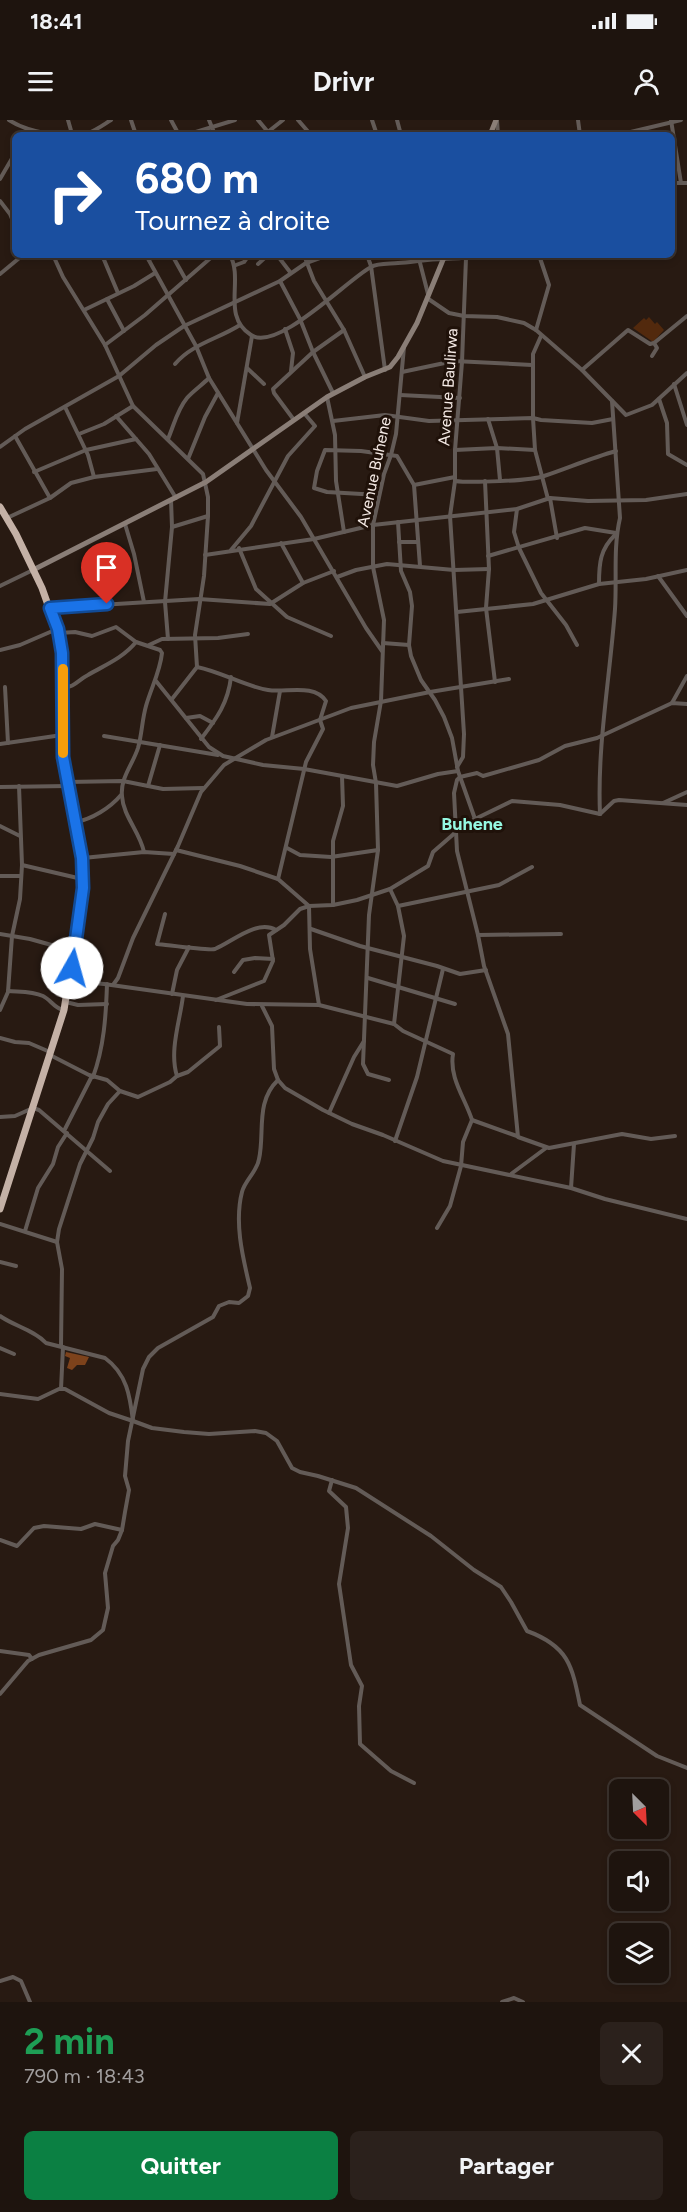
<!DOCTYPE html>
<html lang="fr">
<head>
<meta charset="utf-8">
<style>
  :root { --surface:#1e140e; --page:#2b211c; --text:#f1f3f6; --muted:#a19e9e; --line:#3c332e; --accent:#0b8043 }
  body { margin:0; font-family:Figtree,sans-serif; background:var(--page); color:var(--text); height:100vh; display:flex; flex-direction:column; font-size:22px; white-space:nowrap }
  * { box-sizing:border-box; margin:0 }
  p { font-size:20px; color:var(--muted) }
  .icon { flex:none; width:33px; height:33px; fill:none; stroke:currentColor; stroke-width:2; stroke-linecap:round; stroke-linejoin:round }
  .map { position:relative; height:1882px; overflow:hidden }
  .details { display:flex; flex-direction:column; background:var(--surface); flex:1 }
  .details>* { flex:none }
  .guide { position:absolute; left:12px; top:12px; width:663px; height:126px; border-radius:9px; box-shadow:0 3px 9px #0003,0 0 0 2px var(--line); background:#1a4fa0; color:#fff; overflow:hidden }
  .needle { width:39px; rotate:156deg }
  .fabs { position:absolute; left:609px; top:1659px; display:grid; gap:12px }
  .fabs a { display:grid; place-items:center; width:60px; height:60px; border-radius:9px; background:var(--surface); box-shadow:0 3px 9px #0003,0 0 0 2px var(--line); font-size:30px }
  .pin { position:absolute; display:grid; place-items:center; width:51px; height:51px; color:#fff; margin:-62px -26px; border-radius:50% 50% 50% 0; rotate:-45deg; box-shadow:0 0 6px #0007 }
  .pin .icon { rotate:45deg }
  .me { position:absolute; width:66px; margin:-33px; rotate:7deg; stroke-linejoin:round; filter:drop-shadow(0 0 4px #0008) }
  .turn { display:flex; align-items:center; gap:21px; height:126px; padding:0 24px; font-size:27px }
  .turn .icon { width:78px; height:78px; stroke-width:2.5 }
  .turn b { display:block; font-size:42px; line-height:51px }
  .round { display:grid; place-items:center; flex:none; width:63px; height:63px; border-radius:9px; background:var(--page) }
  .headline { display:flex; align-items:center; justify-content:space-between; height:102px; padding:0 24px }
  h1 { font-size:36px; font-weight:700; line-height:45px; color:#1e9e55 }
  .action { display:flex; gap:12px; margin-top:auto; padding:12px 24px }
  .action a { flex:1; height:69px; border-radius:9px; background:var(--accent); color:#fff; font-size:24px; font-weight:700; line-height:69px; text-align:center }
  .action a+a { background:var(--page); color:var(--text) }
  .status { display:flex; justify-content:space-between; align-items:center; height:42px; padding:0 30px; background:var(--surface); direction:ltr }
  .status svg { height:16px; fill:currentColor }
  header { display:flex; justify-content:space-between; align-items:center; height:78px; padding:0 24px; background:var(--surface); font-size:27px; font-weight:700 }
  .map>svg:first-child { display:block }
</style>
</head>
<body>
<div class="status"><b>18:41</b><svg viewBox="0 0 49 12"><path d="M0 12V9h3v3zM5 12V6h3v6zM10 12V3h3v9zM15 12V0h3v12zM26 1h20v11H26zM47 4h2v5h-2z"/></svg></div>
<header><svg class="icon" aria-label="menu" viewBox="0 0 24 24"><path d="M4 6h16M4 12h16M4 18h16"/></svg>Drivr<svg class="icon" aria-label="person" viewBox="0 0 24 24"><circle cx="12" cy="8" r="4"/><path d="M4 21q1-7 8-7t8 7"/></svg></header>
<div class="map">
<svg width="687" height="1882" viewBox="0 0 687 1882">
  <rect width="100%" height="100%" fill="#281a12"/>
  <polygon fill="#52290d" points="649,197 655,204 657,202 664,210 653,222 633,208 644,198 646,200"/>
  <polygon fill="#7d421b" points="66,1232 89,1237 85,1245 77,1245 72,1250 67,1248 70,1238 65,1236"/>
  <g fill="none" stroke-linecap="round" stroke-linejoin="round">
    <g stroke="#635b57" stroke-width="4">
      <path d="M9,0c18,12 56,19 77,14 9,-3 17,-9 25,-14"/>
      <polyline points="68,0 72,14"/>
      <polyline points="131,0 136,15"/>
      <polyline points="171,0 179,15"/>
      <polyline points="209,0 215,15"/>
      <polyline points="258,0 268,12"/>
      <polyline points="298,0 311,15"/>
      <polyline points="372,0 377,15"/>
      <polyline points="397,0 401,15"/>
      <polyline points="578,0 580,15"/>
      <polyline points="671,0 681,63"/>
      <polyline points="497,1 498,15"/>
      <polyline points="186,15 235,0"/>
      <polyline points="264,15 283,0"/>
      <polyline points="618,15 681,0"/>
      <polyline points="0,59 14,35 15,16"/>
      <polyline points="672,63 687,63"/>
      <polyline points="0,81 10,94 15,106"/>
      <polyline points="53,135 63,157 105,225 133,286 203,354 208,377 208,396 204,456 195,515 197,547 172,579"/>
      <polyline points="102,135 118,173"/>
      <polyline points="146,135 196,226 209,258 266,350 301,397 366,508 382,531"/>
      <polyline points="172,135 186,160"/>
      <path d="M230,135c14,25 -9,61 21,80 26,18 97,-56 120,-68 7,-4 19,-3 27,-4 15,-1 31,-4 46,-4 12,-1 19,0 31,-4"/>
      <polyline points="277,135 290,152"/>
      <polyline points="304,135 314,161 344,210 365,257"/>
      <polyline points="367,135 371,146 385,250"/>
      <polyline points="418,135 428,174"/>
      <polyline points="513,135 523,135"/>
      <polyline points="149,140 153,135"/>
      <polyline points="258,144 268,135"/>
      <polyline points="236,145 244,142 249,135"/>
      <polyline points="0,154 23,135"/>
      <polyline points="280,161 300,199 313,232 333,273"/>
      <polyline points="427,178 449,193 464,196 497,197 524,203 536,210 582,250 626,295 652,285 687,253"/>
      <polyline points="107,179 124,211"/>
      <polyline points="84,190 134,166 155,153"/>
      <polyline points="285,209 293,233 291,251"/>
      <polyline points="536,210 549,165 539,135"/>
      <polyline points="541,216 533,234 533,298 535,330 548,379"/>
      <polyline points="105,225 145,195 214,135"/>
      <polyline points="652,236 657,228 654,223"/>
      <path d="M175,244c17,-20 43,-25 65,-39"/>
      <polyline points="247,248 264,264"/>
      <polyline points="582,250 628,210 650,224 654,223 687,196"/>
      <polyline points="402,252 454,241 532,245"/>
      <polyline points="674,264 687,305"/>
      <polyline points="400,275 460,278"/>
      <polyline points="327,277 335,315 336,361 344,412"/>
      <polyline points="659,279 667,303 668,334 687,345"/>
      <polyline points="65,287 88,335 94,357"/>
      <polyline points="116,296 149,334 176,378"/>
      <polyline points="488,299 497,328 500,360"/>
      <polyline points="294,300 274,273 273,269 313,232 344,210"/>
      <polyline points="333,301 385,295 429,301 533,298 541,300 592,303 613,299"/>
      <polyline points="237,303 252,216"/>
      <polyline points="79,314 104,304 133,286"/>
      <polyline points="15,316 50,378"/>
      <path d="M168,319c6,-14 9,-29 19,-41 6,-7 15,-13 22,-20"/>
      <polyline points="0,327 25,309 119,256 156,225 184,206 280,161 306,143 328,135"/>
      <polyline points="455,330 497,328 535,330"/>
      <polyline points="188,339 205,297 218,273"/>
      <polyline points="34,352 86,330 136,319"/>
      <path d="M455,361c15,2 75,0 89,-5 24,-8 47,-18 72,-25"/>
      <polyline points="485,361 489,449 486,488 495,562"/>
      <polyline points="414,365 455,357"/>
      <polyline points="379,375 327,372 314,368 317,351 325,330 361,331 397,336 414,365 420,446"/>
      <polyline points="550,378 557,418"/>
      <polyline points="517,389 514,412 519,428 541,473 566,505 577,525"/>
      <polyline points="7,398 50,378 71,363 94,357 157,349"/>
      <polyline points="398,402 401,451 410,472 412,486 409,525 411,536 421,560 435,580 444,597 452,618 458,651 475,699"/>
      <polyline points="125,404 134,434 144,482"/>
      <polyline points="172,407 208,396"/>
      <polyline points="399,422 418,422"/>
      <polyline points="281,423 303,463"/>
      <polyline points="239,428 256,469 287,497 331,516"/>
      <polyline points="231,430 251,406 288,336 315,306 304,293"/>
      <polyline points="205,435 314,419 373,405 517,389 550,378 588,381 646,380 687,374"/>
      <polyline points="488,436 585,408 616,413"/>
      <polyline points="97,439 107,484"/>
      <polyline points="658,456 687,496"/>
      <polyline points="337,457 356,450 387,444 454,450 489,449"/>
      <path d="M599,464c0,-21 1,-35 17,-50"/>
      <polyline points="0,466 33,450"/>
      <polyline points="50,488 199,479 270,484 303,463 334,451"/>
      <polyline points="457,492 533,484 599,464 646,459 687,450"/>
      <path d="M59,513l16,-1 17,4 24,-9 20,15 24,8 2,3c-2,19 -11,35 -16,53 -4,14 -4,28 -8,42 -5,16 -18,30 -16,48 1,20 18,36 22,56"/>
      <polyline points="168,519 165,482 172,407 171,380"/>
      <polyline points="383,523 409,525"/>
      <polyline points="149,525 162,519 218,518 248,514"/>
      <polyline points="0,530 20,525 57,509"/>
      <path d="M197,547c25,5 47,19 71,23 18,3 46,-7 58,11l-6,19 3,9 -17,33 -28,117"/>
      <polyline points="156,561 209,627 223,636 263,645 304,649 397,666 438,654 458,651"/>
      <polyline points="5,567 8,623"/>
      <path d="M63,568c12,-1 15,-8 25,-13 17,-10 35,-17 48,-33"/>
      <polyline points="672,583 687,556"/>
      <polyline points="186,598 200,596 213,603"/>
      <polyline points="104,616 218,635"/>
      <polyline points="272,617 280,571"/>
      <path d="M201,619c16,-21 27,-36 30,-62"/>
      <polyline points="0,624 62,615"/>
      <polyline points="457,647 463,637 464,614 450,396 455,361 455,330 462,242 466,138"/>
      <polyline points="67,662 123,661 163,669 203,668"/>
      <polyline points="148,666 160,625"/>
      <polyline points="0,667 68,666"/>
      <polyline points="663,683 687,672"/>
      <path d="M600,694c-3,-68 10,-137 15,-205 2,-31 -2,-61 5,-91l-8,-117"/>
      <polyline points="600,694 614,681 619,680 687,685"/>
      <path d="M76,702c16,-3 34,-14 45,-27"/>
      <polyline points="0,706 20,716"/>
      <polyline points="287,728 300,735 331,737 378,730"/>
      <polyline points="176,730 240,746 278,759 309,786 310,829 319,885"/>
      <polyline points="83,738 144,732 174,734"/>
      <polyline points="22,745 82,759"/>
      <polyline points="0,756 21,756"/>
      <polyline points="390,769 398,786 499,765 532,747"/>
      <polyline points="333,785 333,721 343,686 342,656"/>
      <path d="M165,794l-8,30c11,1 52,7 58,5 17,-7 42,-30 61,-19"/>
      <polyline points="311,809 360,826 437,846 460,854 486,850"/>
      <polyline points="0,814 30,819 73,831"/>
      <polyline points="478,815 561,814"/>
      <polyline points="234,852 243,840 255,838 273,839"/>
      <polyline points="368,858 455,884"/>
      <path d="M70,861l34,3 143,20 72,1 75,19 9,7 50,23c-4,24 12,44 19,66l-9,22 -2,24 -11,40 -13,22"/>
      <polyline points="113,865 118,858 133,818 178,726 201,672 224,645 266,620 351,588 430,572 509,559"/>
      <path d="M8,871c12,1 24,0 35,5 8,4 11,12 20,14"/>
      <polyline points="172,874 177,850 189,827"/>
      <polyline points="216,880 264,861 273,841 269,815 284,805 300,789 309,786 333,785 357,780 390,769 428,746 433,732 456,712 475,699 512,681 560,685 600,694"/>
      <polyline points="66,882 78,885 107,884"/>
      <polyline points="262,886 272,906 274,949 278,960 285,968 323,990 352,1004 383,1015 443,1041 571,1068 605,1079 687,1099"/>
      <polyline points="0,890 8,872 12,816 20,779 22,745 19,666"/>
      <polyline points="394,904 404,816 398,786"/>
      <polyline points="0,918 15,922 29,923 50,932"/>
      <polyline points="50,935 89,955 107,960 120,971 138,977 170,962 177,956 188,952 220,926 219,907"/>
      <path d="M177,956c-8,-25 3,-55 6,-80"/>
      <path d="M93,957c11,-30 13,-61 14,-93"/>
      <polyline points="389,960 368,954 363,944 369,795 378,730 376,663 373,645 374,622 381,581 384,500 373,447 373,405 384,354 391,335 396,314 404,227"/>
      <polyline points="329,993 354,937 364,921"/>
      <polyline points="0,997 15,996 33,988 39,990 110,1051"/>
      <polyline points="472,1000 517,1016"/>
      <polyline points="64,1011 92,956"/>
      <polyline points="675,1016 651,1019 622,1014 549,1028 518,1017 508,914 484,846 478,815 457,731 454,673 457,660 460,657 477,653 483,656 539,640 565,626 597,618 672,583 687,584"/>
      <polyline points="395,1021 417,957 443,849"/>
      <polyline points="511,1054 546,1028"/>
      <polyline points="571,1068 574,1024"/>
      <polyline points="0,1104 57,1122"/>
      <polyline points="25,1111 38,1068 53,1044 58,1027 67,1013"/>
      <polyline points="0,1142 16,1146"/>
      <path d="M0,1196c14,10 34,14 46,27l59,15c22,16 25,38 28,63l19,7 32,4 25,2 46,-3 11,2 11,8 15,27 8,4 18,4 38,12 75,48 43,34 27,17 10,15 16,29c41,15 45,34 53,74l77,51 30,12"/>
      <polyline points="61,1226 62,1149 57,1122 59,1109 80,1044 93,1018 98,1002 108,984 120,971"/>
      <polyline points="0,1228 14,1234"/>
      <polyline points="61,1269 63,1227"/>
      <polyline points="0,1274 38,1279 59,1269 65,1269 109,1293 133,1301"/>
      <polyline points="332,1360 329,1371 346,1387 348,1408 339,1464 351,1545 362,1566 359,1586 360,1624 391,1651 414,1663"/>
      <polyline points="0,1420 17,1426 34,1408 44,1406 81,1409 95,1404 122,1410"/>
      <polyline points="0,1531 29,1535 32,1539"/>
      <path d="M0,1574l28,-33 11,-6 52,-15 12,-10 5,-22 -3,-35 8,-27 5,-6 4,-10 3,-18 4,-22 -4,-14 3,-35 15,-72 6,-12 9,-9 55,-31 6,-11 10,-4 10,1 9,-7 2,-8c-7,-30 -16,-65 -8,-96 3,-12 15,-20 17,-33 6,-26 -4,-57 19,-79"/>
      <polyline points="0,1861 13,1857 21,1861 30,1882"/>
      <polyline points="502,1882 514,1878 523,1882"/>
    </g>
    <g stroke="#8a7e77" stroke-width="5">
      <polyline points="490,15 496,0"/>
      <polyline points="33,450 206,362 327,277 365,257 390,247 398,237 417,203 445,135"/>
    </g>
    <polyline stroke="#c4b1a6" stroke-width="7" points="0,387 16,414 42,468 59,516 63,544 62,615 64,637 82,738 83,768 64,890 0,1089"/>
  </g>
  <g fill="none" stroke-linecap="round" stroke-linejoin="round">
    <g stroke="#114b97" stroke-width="15">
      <polyline id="route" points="72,848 83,768 82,738 63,637 62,533 58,509 50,488 107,484"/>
    </g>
    <use href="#route" stroke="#1a73e8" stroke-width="10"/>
    <polyline stroke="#f59e0b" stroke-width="10" points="63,633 63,549"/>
  </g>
  <g text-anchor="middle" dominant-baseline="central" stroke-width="6" stroke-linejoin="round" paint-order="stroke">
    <g font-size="16" fill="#f5eae5" stroke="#1f1109">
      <text transform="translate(448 267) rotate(-86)">Avenue Baulirwa</text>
      <text transform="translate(374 352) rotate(-78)">Avenue Buhene</text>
    </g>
    <g font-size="18" font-weight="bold" fill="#95f9e2" stroke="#1f1109">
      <text x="472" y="704">Buhene</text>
    </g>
  </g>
</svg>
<div class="fabs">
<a><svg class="needle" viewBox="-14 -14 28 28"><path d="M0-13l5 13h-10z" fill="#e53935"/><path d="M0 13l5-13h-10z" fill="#a19e9e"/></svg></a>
<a><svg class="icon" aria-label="sound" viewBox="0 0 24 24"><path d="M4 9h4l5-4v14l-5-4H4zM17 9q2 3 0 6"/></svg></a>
<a><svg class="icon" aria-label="layers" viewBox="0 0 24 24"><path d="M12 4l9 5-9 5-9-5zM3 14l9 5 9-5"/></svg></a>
</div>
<div class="pin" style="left:107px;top:484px;background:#d93025"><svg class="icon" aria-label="arrive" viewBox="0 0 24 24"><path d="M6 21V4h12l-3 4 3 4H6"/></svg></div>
<svg class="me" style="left:72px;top:848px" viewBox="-20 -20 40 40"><circle r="19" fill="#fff"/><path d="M0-13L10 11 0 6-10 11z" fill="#1a73e8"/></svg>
<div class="guide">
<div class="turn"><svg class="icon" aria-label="right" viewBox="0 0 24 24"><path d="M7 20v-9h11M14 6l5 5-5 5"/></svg><div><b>680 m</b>Tournez à droite</div></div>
</div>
</div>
<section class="details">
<div class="headline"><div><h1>2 min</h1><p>790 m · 18:43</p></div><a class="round"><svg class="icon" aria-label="close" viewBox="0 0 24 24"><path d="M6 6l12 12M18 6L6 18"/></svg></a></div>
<div class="action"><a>Quitter</a><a>Partager</a></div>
</section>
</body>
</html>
